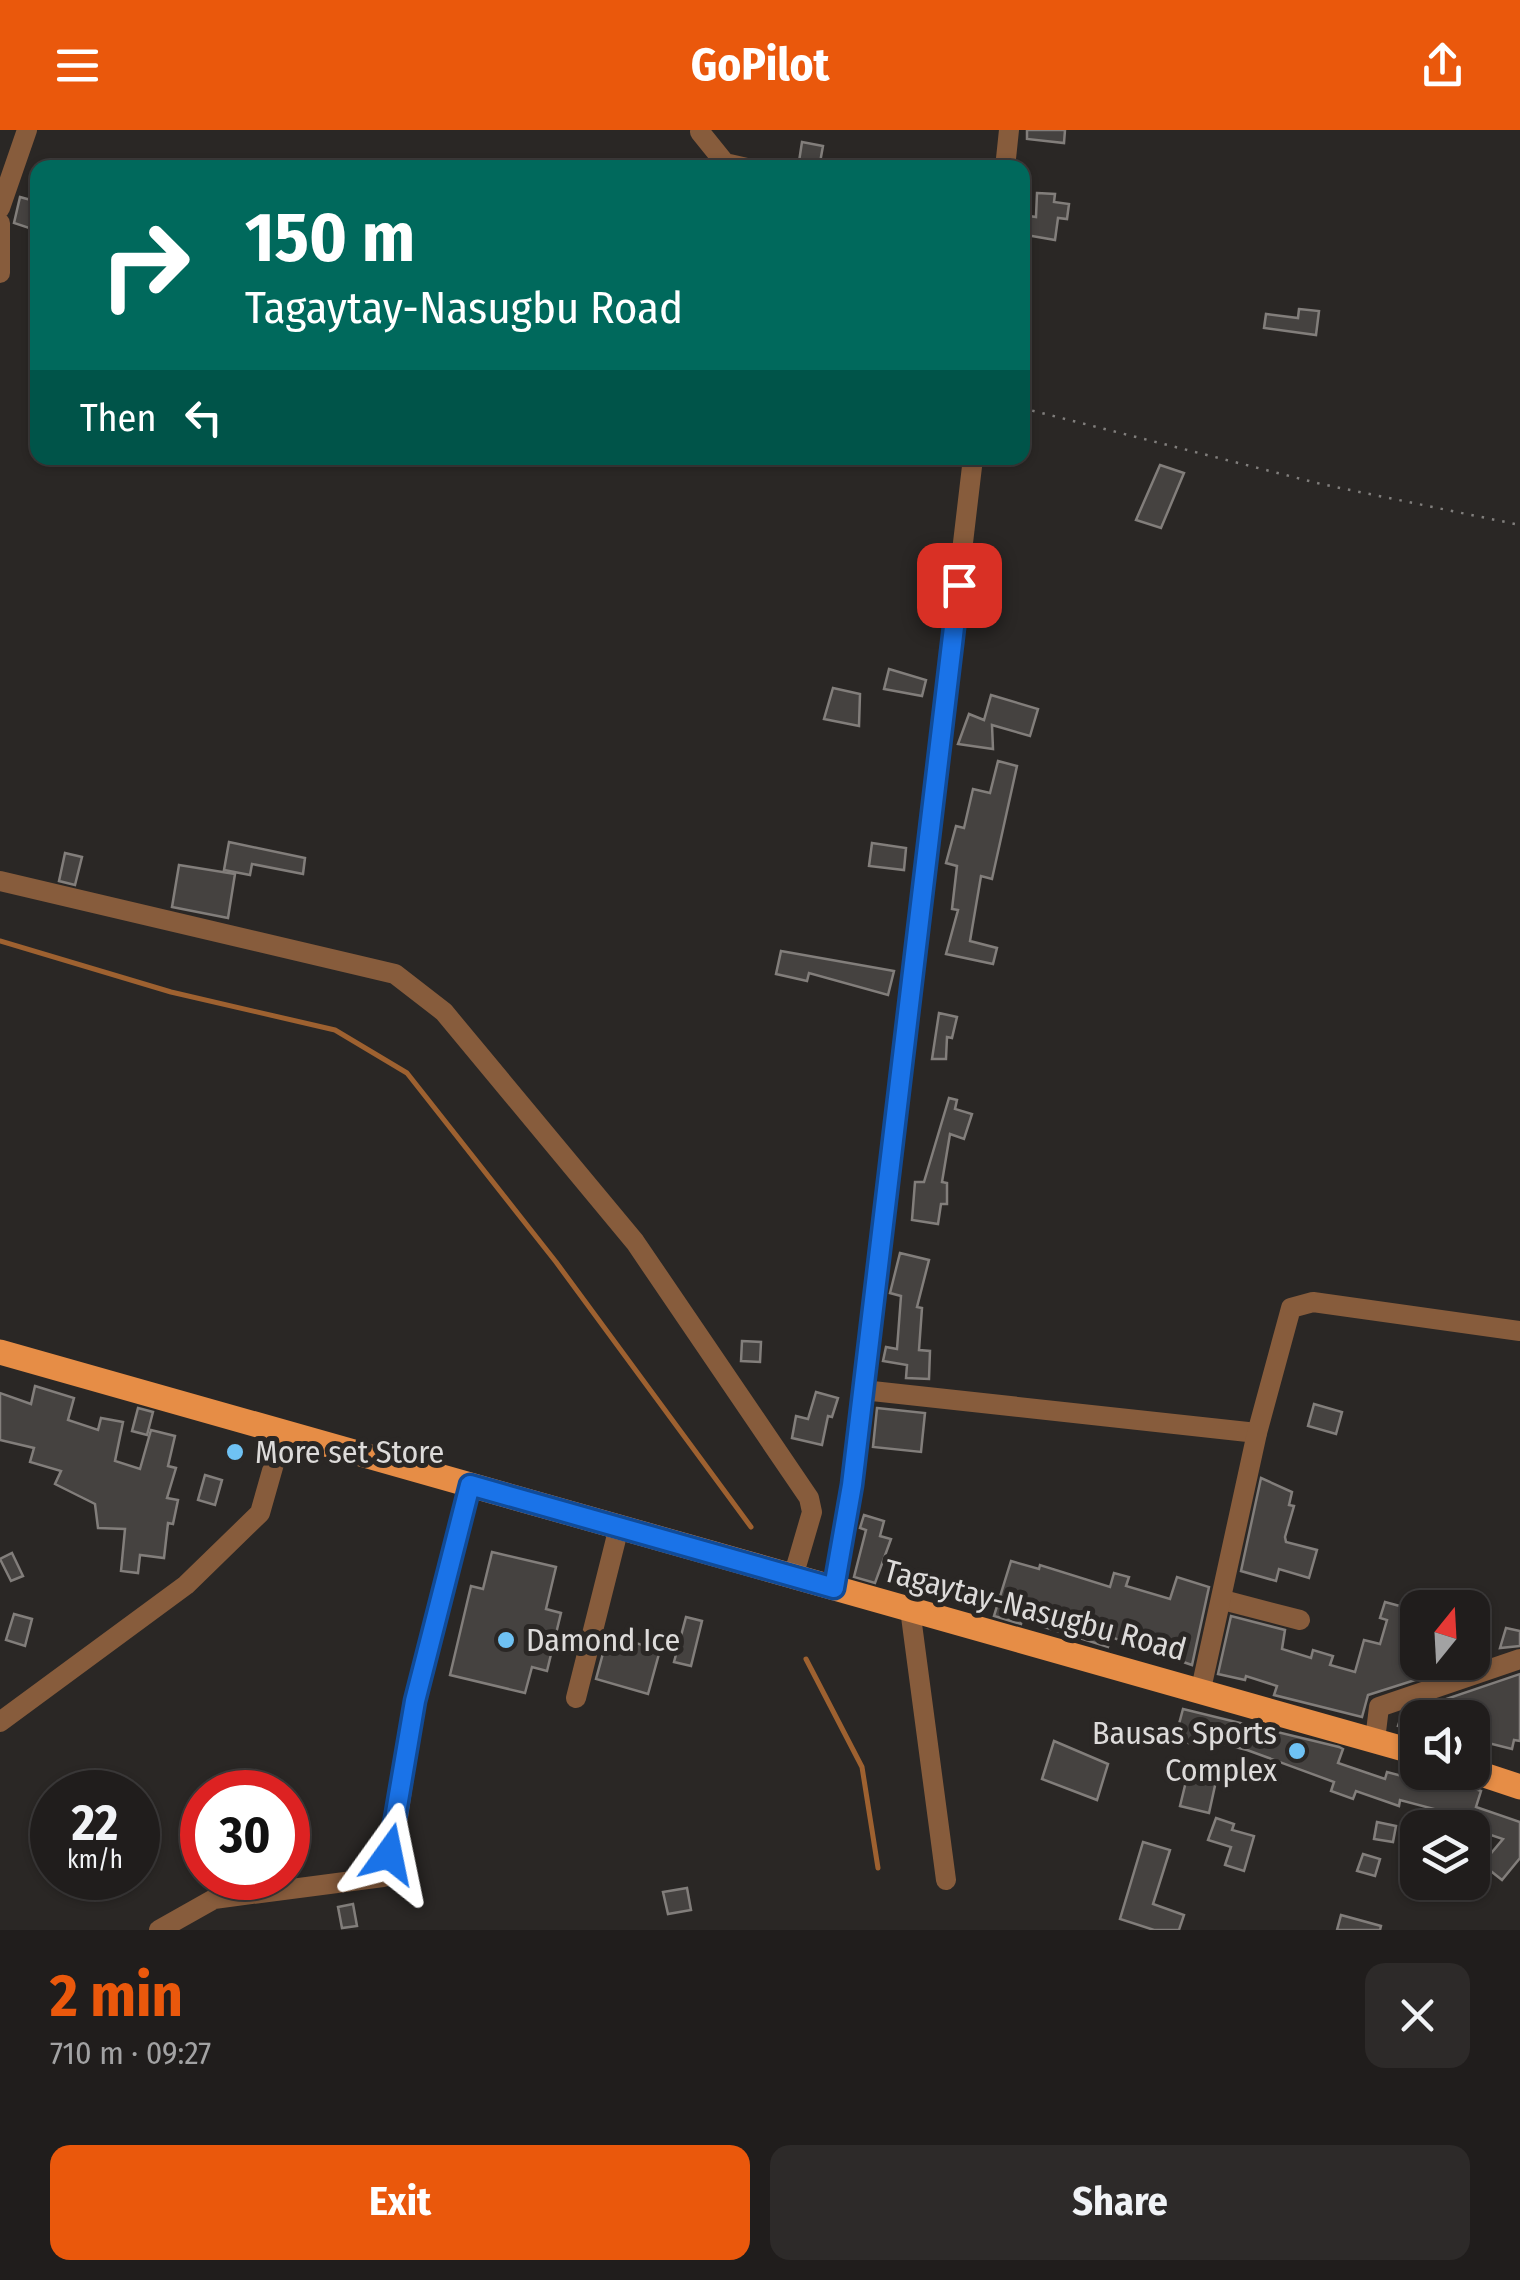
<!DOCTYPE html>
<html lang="en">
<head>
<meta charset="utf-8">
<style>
  :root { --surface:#201d1c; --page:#2d2a29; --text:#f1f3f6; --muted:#a2a2a3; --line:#3d3b3b; --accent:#ea580c }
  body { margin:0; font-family:"Fira Sans Condensed",sans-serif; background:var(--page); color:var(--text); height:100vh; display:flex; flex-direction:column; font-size:38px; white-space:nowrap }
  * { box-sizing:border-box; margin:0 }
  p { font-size:32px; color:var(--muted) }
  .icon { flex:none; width:55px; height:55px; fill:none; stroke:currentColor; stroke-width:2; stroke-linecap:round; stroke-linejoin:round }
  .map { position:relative; height:1800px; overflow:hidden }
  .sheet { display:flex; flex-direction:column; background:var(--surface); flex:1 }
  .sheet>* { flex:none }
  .guide { position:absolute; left:30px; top:30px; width:1000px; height:305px; border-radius:20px; box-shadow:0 2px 8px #0004,0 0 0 2px var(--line); background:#00695c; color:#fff; overflow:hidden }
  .needle { width:65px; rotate:18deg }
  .controls { position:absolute; left:1400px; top:1460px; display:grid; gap:20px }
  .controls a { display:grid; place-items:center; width:90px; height:90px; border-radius:20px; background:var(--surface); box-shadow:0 2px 8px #0004,0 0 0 2px var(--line); font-size:50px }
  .speed { position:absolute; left:30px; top:1640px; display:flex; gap:20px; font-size:50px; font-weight:700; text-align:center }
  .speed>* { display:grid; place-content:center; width:130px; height:130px; border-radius:50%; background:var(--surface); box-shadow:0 2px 8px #0004,0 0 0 2px var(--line); line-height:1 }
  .speed small { font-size:25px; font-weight:400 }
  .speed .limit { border:15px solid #d22; background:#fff; color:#111 }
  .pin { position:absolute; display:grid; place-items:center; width:85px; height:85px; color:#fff; margin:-42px; border-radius:20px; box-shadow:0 5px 15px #0006 }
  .me { position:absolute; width:110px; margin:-55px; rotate:12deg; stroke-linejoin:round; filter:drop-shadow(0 0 8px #0008) }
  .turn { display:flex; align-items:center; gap:35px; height:210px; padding:0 50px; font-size:45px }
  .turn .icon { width:130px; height:130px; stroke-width:2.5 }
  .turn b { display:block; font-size:70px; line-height:85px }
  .then { display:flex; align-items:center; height:95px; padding:0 50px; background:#0003; gap:20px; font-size:38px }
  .round { display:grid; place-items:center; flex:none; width:105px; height:105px; border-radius:20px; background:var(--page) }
  .headline { display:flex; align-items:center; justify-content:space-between; height:170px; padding:0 50px }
  h1 { font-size:60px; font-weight:700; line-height:75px; color:var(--accent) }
  .action { display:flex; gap:20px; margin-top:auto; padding:20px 50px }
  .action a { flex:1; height:115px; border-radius:20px; background:var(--accent); color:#fff; font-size:40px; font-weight:700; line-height:115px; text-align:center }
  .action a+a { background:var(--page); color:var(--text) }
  header { display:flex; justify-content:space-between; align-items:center; height:130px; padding:0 50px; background:var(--accent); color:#fff; font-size:45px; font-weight:700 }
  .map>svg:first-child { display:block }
</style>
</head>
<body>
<header><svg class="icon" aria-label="menu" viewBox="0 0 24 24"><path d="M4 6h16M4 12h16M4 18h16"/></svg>GoPilot<svg class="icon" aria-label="share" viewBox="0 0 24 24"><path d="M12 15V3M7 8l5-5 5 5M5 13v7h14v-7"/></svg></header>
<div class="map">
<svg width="1520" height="1800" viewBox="0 0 1520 1800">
  <rect width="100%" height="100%" fill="#2a2725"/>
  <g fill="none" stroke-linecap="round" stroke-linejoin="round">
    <g stroke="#9e6130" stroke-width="5">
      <polyline points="0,811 171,862 335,900 407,943 556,1132 751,1397"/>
      <polyline points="806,1529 862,1637 878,1738"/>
    </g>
  </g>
  <g fill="#454240" stroke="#827e7b" stroke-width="2.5">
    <polygon points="1027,0 1065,0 1064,13 1027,9"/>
    <polygon points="802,12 823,16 819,38 798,38"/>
    <polygon points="1037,63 1055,64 1054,72 1069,74 1067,89 1058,88 1055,110 1026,105 1029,86 1036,87"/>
    <polygon points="20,67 38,72 32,99 14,93"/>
    <polygon points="1299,179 1319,181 1316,205 1264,198 1266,184 1298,188"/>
    <polygon points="1160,335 1184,343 1161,398 1136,390"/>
    <polygon points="889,539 926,550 922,566 884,559"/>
    <polygon points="833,558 860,564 859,596 824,589"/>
    <polygon points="991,565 1038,579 1030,606 992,595 993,619 958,614 969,584 984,590"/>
    <polygon points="998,631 1017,636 992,749 981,746 970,811 997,818 993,834 946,824 958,780 952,779 957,736 946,733 956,696 964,698 973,659 990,663"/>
    <polygon points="229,712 305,728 303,744 252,734 250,745 224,740"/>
    <polygon points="872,713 906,718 904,740 869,736"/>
    <polygon points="65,723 82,727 75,755 59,751"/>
    <polygon points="179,735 235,744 228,788 172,777"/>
    <polygon points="781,821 894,841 888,865 809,843 807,851 776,844"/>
    <polygon points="939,883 957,887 952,908 947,907 946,929 932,929"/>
    <polygon points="949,968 957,970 955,979 972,984 964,1009 950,1004 942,1052 947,1053 947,1074 941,1074 938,1094 912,1090 915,1052 924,1052"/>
    <polygon points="900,1123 929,1130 917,1177 922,1178 919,1220 930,1221 929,1249 906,1248 907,1235 883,1231 886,1217 897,1219 901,1166 890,1163"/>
    <polygon points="742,1211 761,1212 760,1232 741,1231"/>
    <polygon points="35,1256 74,1268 68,1290 98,1300 101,1288 123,1292 115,1331 140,1339 151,1300 175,1306 168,1336 176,1338 167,1368 178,1370 173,1394 168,1393 164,1428 140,1425 138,1443 121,1441 125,1399 98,1398 95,1374 55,1354 61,1341 30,1332 34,1318 0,1310 0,1263 31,1274"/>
    <polygon points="816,1262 838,1268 832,1287 828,1286 822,1315 792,1308 796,1286 808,1289"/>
    <polygon points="1314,1274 1342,1282 1336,1304 1308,1296"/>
    <polygon points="138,1278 153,1282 147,1305 132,1301"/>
    <polygon points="877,1278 925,1283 921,1322 873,1317"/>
    <polygon points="205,1345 222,1350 215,1375 198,1370"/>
    <polygon points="1261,1348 1292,1362 1289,1375 1294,1376 1285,1407 1286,1412 1317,1420 1309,1448 1279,1439 1276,1451 1241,1441"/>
    <polygon points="864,1385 884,1391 880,1406 891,1409 875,1453 854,1447 866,1400 860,1398"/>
    <polygon points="492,1422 556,1437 546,1479 561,1483 547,1541 532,1537 525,1563 450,1545 471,1456 483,1459"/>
    <polygon points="12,1423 23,1446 11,1451 0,1429"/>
    <polygon points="1011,1431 1039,1439 1040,1435 1110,1457 1114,1443 1129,1447 1126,1456 1170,1469 1177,1447 1209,1457 1192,1535 1111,1507 1108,1517 1022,1490 1021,1494 994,1486"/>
    <polygon points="1423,1462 1465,1474 1464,1478 1419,1478"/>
    <polygon points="1385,1472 1418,1481 1418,1532 1437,1532 1434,1544 1368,1565 1362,1587 1274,1565 1277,1556 1246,1546 1245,1550 1218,1544 1231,1486 1285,1500 1282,1519 1311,1528 1313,1520 1333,1526 1330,1535 1355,1542 1364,1510 1380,1514 1387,1490 1380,1488"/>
    <polygon points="14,1484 32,1489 25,1516 6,1510"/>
    <polygon points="686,1487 702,1491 691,1536 674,1532"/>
    <polygon points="1506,1498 1520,1501 1520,1516 1500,1518"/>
    <polygon points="608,1505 660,1520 648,1564 596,1549"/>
    <polygon points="1520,1544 1520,1611 1514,1610 1512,1619 1472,1609 1472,1588 1418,1588 1418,1602 1398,1596 1402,1584"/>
    <polygon points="1183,1579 1339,1617 1343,1619 1338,1633 1385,1649 1387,1642 1455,1660 1458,1652 1481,1661 1476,1677 1520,1692 1520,1728 1502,1750 1482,1734 1503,1709 1473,1699 1476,1690 1400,1670 1399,1676 1356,1661 1353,1669 1331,1661 1334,1652 1247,1620 1200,1608 1198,1616 1175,1609"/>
    <polygon points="1054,1611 1108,1634 1097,1670 1042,1649"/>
    <polygon points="1190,1635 1218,1642 1209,1683 1180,1676"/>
    <polygon points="1216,1688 1234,1694 1232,1700 1254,1706 1244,1741 1225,1735 1231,1717 1208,1710"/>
    <polygon points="1377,1692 1396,1696 1393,1712 1374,1709"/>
    <polygon points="1143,1712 1170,1720 1153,1774 1184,1785 1179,1800 1154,1800 1120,1789"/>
    <polygon points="1363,1724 1380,1729 1375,1746 1357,1741"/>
    <polygon points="687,1758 691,1780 668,1784 663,1762"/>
    <polygon points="353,1774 357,1796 342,1798 338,1777"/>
    <polygon points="1341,1785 1381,1796 1380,1800 1337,1800"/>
  </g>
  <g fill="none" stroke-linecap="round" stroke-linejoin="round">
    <polyline stroke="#807e7c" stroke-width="2.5" stroke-dasharray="2.5 8" stroke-linecap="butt" points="1022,278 1321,354 1520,395"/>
    <g stroke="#875c3c" stroke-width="20">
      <polyline points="700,2 725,33 747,38"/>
      <polyline points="1005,38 1009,0"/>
      <polyline points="0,78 27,0"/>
      <polyline points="0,93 0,143"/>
      <polyline points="0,751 395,844 444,882 635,1112 809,1368 812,1382 793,1447"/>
      <polyline points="863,1260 1257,1303"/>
      <polyline points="834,1459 848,1387 973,328"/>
      <polyline points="1223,1470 1300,1490"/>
      <polyline points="910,1479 946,1750"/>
      <polyline points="1201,1559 1257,1303 1291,1178 1313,1172 1520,1201"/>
      <polyline points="576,1568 619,1397"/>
      <polyline points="0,1592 186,1455 260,1383 283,1302"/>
      <polyline points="1375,1610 1379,1577 1520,1529"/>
      <polyline points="159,1800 214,1769 383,1747 396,1701 415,1571 470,1355"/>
    </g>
    <g stroke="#e68d46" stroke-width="25">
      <polyline points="0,1222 1418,1623"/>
      <polyline points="1472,1641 1520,1657"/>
    </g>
  </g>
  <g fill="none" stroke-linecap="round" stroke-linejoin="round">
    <g stroke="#114b97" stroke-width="25">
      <polyline id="route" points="389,1724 415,1571 470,1355 834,1458 852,1355 959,455"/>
    </g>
    <use href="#route" stroke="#1a73e8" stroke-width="18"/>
  </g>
  <g fill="#6fc2f4" stroke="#2a2725" stroke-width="4">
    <circle cx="235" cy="1322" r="10"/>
    <circle cx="506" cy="1510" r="10"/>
    <circle cx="1297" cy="1621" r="10"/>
  </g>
  <g text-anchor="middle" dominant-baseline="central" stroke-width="10" stroke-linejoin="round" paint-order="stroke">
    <g font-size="32" fill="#dddbda" stroke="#2a2725" text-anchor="start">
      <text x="255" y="1322">More set Store</text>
      <text x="526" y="1510">Damond Ice</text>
      <text x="1277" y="1603" text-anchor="end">Bausas Sports<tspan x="1277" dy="37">Complex</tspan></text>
    </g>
    <g font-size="32" fill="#dddbda" stroke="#2a2725">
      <text transform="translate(1035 1480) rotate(15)">Tagaytay-Nasugbu Road</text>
    </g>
  </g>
</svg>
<div class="controls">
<a><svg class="needle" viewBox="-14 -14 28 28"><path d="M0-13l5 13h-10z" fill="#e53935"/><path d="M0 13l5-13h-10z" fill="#a2a2a3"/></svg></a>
<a><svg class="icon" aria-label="sound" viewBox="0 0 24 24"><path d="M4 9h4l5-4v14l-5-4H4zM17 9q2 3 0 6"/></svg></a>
<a><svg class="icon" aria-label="layers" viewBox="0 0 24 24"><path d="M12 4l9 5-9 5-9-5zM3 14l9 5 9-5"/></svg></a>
</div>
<div class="speed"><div>22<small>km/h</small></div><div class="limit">30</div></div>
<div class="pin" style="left:959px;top:455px;background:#d93025"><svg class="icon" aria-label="arrive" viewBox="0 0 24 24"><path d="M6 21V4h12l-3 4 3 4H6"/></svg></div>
<svg class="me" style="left:389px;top:1724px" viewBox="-20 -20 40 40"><path d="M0-17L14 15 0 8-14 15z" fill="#1a73e8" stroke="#fff" stroke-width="4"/></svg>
<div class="guide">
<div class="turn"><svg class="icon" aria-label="right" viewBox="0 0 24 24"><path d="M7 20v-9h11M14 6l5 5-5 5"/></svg><div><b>150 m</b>Tagaytay-Nasugbu Road</div></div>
<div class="then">Then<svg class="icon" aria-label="left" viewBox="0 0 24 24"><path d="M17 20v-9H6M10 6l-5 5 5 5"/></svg></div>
</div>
</div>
<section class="sheet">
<div class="headline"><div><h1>2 min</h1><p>710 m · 09:27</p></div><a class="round"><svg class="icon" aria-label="close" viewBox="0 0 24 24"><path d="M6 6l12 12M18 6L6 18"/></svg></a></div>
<div class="action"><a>Exit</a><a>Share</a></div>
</section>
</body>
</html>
